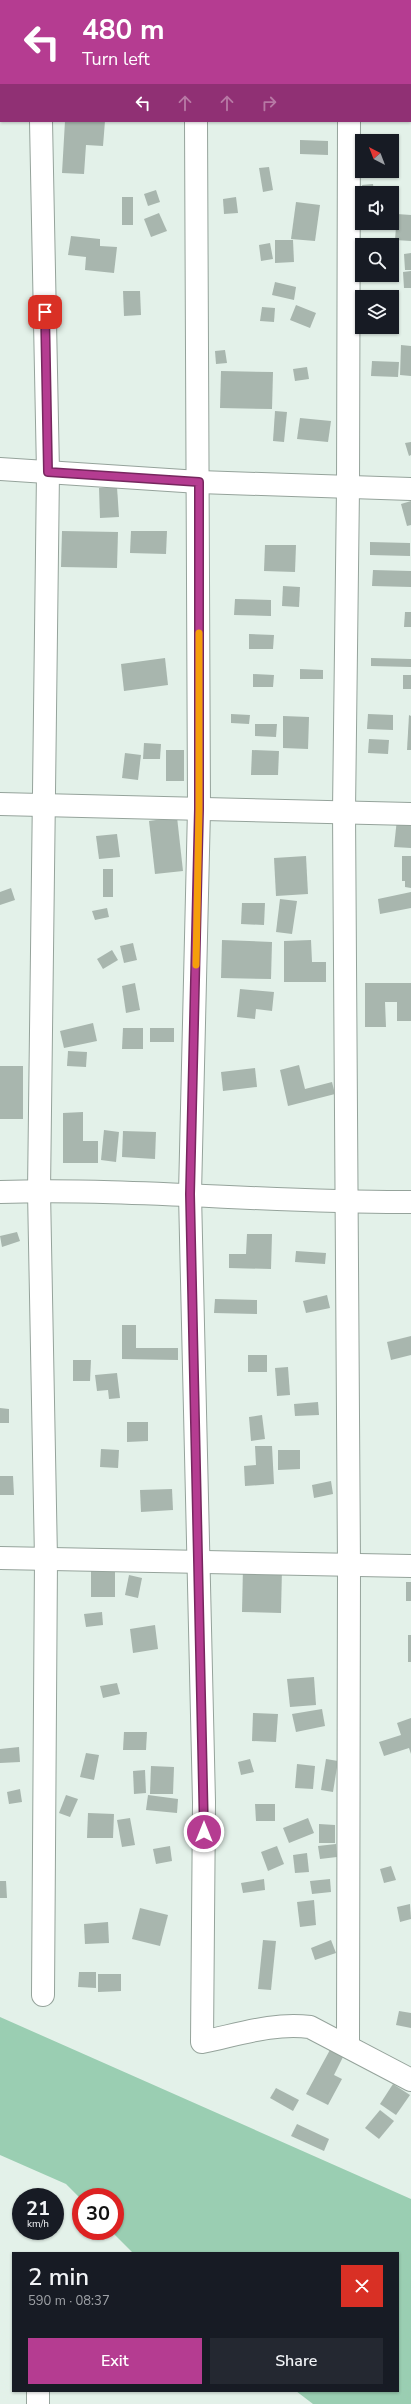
<!DOCTYPE html>
<html lang="en">
<head>
<meta charset="utf-8">
<style>
  :root { --surface:#171b24; --page:#242831; --text:#f1f3f6; --muted:#9ea1a6; --accent:#b53c91 }
  body { margin:0; font-family:"Nunito Sans",sans-serif; background:var(--page); color:var(--text); height:100vh; display:flex; flex-direction:column; font-size:15px; white-space:nowrap }
  * { box-sizing:border-box; margin:0 }
  p { font-size:13px; color:var(--muted) }
  .icon { flex:none; width:22px; height:22px; fill:none; stroke:currentColor; stroke-width:2; stroke-linecap:round; stroke-linejoin:round }
  .map { position:relative; flex:1; overflow:hidden }
  .side { position:absolute; left:12px; top:2252px; width:387px; height:140px; display:flex; flex-direction:column; background:var(--surface); border-radius:0px; box-shadow:0 1px 3px #0004 }
  .side>* { flex:none }
  .banner { position:absolute; left:0px; top:0px; width:411px; height:122px; box-shadow:0 1px 3px #0004; background:#b53c91; color:#fff; overflow:hidden }
  .needle { width:26px; rotate:318deg }
  .buttons { position:absolute; left:355px; top:134px; display:grid; gap:8px }
  .buttons a { display:grid; place-items:center; width:44px; height:44px; border-radius:0px; background:var(--surface); box-shadow:0 1px 3px #0004; font-size:20px }
  .speed { position:absolute; left:12px; top:2188px; display:flex; gap:8px; font-size:20px; font-weight:700; text-align:center }
  .speed>* { display:grid; place-content:center; width:52px; height:52px; border-radius:50%; background:var(--surface); box-shadow:0 1px 3px #0004; line-height:1 }
  .speed small { font-size:10px; font-weight:400 }
  .speed .limit { border:6px solid #d22; background:#fff; color:#111 }
  .pin { position:absolute; display:grid; place-items:center; width:34px; height:34px; color:#fff; margin:-17px; border-radius:8px; box-shadow:0 2px 6px #0006 }
  .me { position:absolute; width:44px; margin:-22px; rotate:0deg; stroke-linejoin:round; filter:drop-shadow(0 0 3px #0008) }
  .turn { display:flex; align-items:center; gap:14px; height:84px; padding:0 16px; font-size:18px }
  .turn .icon { width:52px; height:52px; stroke-width:2.5 }
  .turn b { display:block; font-size:28px; line-height:34px }
  .lanes { display:flex; align-items:center; height:38px; padding:0 16px; background:#0003; justify-content:center; gap:20px; direction:ltr }
  .lanes .off { opacity:.35 }
  .round { display:grid; place-items:center; flex:none; width:42px; height:42px; border-radius:0px; background:var(--page) }
  .headline { display:flex; align-items:center; justify-content:space-between; height:68px; padding:0 16px }
  h1 { font-size:24px; font-weight:600; line-height:30px }
  .cta { display:flex; gap:8px; margin-top:auto; padding:8px 16px }
  .cta a { flex:1; height:46px; border-radius:0px; background:var(--accent); color:#fff; font-size:16px; font-weight:600; line-height:46px; text-align:center }
  .cta a+a { background:var(--page); color:var(--text) }
  .map>svg:first-child { display:block }
</style>
</head>
<body>
<div class="map">
<svg width="411" height="2404" viewBox="0 0 411 2404">
  <rect width="100%" height="100%" fill="#e3f1e9"/>
  <polygon fill="#9aceb2" points="0,2017 411,2199 411,2404 313,2404 296,2391 398,2391 398,2253 133,2253 111,2231 115,2231 115,2197 81,2197 81,2199 66,2184 0,2155"/>
  <g fill="#a8b6ae">
    <polygon points="65,121 105,121 103,146 86,145 84,174 62,173"/>
    <polygon points="300,140 328,141 328,155 300,154"/>
    <polygon points="269,167 273,190 263,192 259,168"/>
    <polygon points="373,184 374,193 363,193 362,185"/>
    <polygon points="156,190 160,202 148,206 144,194"/>
    <rect x="122" y="197" width="11" height="28"/>
    <polygon points="236,197 238,213 224,214 223,199"/>
    <polygon points="296,202 320,205 315,241 291,239"/>
    <polygon points="159,213 167,231 151,237 144,219"/>
    <polygon points="397,214 411,215 411,241 395,240"/>
    <polygon points="71,236 100,239 100,246 117,247 114,273 85,270 86,257 68,255"/>
    <polygon points="275,240 293,240 294,262 275,263"/>
    <polygon points="270,243 273,259 261,261 259,245"/>
    <polygon points="411,253 411,270 405,270 404,254"/>
    <polygon points="411,271 411,288 404,288 403,272"/>
    <polygon points="275,282 296,287 294,300 272,295"/>
    <polygon points="123,291 140,291 141,315 124,316"/>
    <polygon points="296,305 316,313 310,328 290,320"/>
    <polygon points="262,307 275,308 274,322 260,321"/>
    <polygon points="401,345 411,346 411,376 400,375"/>
    <polygon points="225,350 227,363 216,364 215,351"/>
    <polygon points="372,361 399,362 398,377 371,376"/>
    <polygon points="307,367 309,379 295,381 293,369"/>
    <polygon points="221,371 273,372 272,409 220,408"/>
    <polygon points="275,411 287,412 284,442 273,441"/>
    <polygon points="300,418 331,421 328,442 297,439"/>
    <polygon points="411,442 411,455 409,456 405,443"/>
    <polygon points="117,487 119,517 100,518 99,488"/>
    <polygon points="411,501 411,525 407,526 401,504"/>
    <polygon points="62,531 118,532 117,568 61,567"/>
    <polygon points="131,531 167,531 166,554 130,553"/>
    <polygon points="370,542 410,543 410,556 370,555"/>
    <polygon points="265,545 296,545 295,572 264,571"/>
    <polygon points="373,570 411,571 411,587 372,586"/>
    <polygon points="283,586 300,587 299,607 282,606"/>
    <polygon points="235,599 271,600 271,616 234,615"/>
    <polygon points="405,612 411,612 411,627 404,627"/>
    <polygon points="249,634 274,635 273,649 249,649"/>
    <polygon points="165,658 168,685 124,691 121,664"/>
    <polygon points="371,658 411,659 411,667 371,666"/>
    <polygon points="300,669 323,670 323,679 300,679"/>
    <polygon points="253,674 274,675 273,687 253,687"/>
    <rect x="403" y="675" width="8" height="14"/>
    <polygon points="231,714 250,715 249,724 231,723"/>
    <polygon points="368,714 393,715 393,730 367,729"/>
    <polygon points="409,715 411,716 411,750 407,750"/>
    <polygon points="283,716 309,717 308,749 283,748"/>
    <polygon points="255,724 277,724 276,737 255,736"/>
    <polygon points="369,739 389,740 388,754 368,753"/>
    <polygon points="144,743 161,744 160,759 143,759"/>
    <rect x="166" y="750" width="18" height="31"/>
    <polygon points="252,750 279,751 278,775 251,775"/>
    <polygon points="125,753 141,755 138,780 122,778"/>
    <polygon points="177,817 183,871 155,874 149,821"/>
    <polygon points="397,819 411,821 411,848 394,847"/>
    <polygon points="117,834 120,857 99,859 96,836"/>
    <polygon points="306,856 308,894 276,896 274,858"/>
    <polygon points="402,856 411,856 411,888 405,887 405,881 402,881"/>
    <rect x="103" y="869" width="10" height="28"/>
    <polygon points="11,888 15,900 0,905 0,892"/>
    <polygon points="411,892 411,908 380,914 378,899"/>
    <polygon points="280,899 297,901 292,934 276,932"/>
    <polygon points="242,903 265,903 264,925 241,924"/>
    <polygon points="107,908 109,917 95,920 92,911"/>
    <polygon points="222,940 272,942 271,979 221,978"/>
    <polygon points="311,940 312,962 326,962 326,982 284,982 284,941"/>
    <polygon points="133,943 137,960 124,963 120,946"/>
    <polygon points="112,950 118,960 103,969 97,959"/>
    <polygon points="135,983 140,1010 126,1013 122,986"/>
    <polygon points="365,983 411,983 411,1021 397,1021 397,1002 385,1002 386,1027 365,1027"/>
    <polygon points="240,989 274,992 272,1011 256,1009 255,1019 237,1017"/>
    <polygon points="93,1023 97,1041 64,1048 60,1031"/>
    <polygon points="123,1028 143,1028 143,1049 122,1049"/>
    <rect x="150" y="1028" width="24" height="14"/>
    <polygon points="68,1051 87,1052 86,1067 67,1066"/>
    <polygon points="299,1065 305,1089 332,1082 335,1094 288,1106 280,1070"/>
    <rect x="0" y="1066" width="23" height="53"/>
    <polygon points="255,1068 257,1087 223,1091 221,1072"/>
    <polygon points="83,1112 83,1141 98,1141 98,1163 63,1163 63,1113"/>
    <polygon points="104,1130 119,1132 116,1162 101,1160"/>
    <polygon points="123,1131 156,1132 155,1159 122,1157"/>
    <polygon points="17,1232 20,1241 2,1247 0,1236"/>
    <polygon points="247,1234 272,1234 271,1269 229,1268 229,1254 246,1254"/>
    <polygon points="296,1251 326,1253 325,1264 295,1262"/>
    <polygon points="327,1295 330,1308 306,1313 303,1301"/>
    <polygon points="215,1299 257,1300 257,1314 214,1313"/>
    <polygon points="122,1325 136,1325 136,1348 178,1348 178,1360 122,1359"/>
    <polygon points="411,1336 411,1355 391,1360 387,1342"/>
    <rect x="248" y="1355" width="19" height="17"/>
    <polygon points="73,1360 91,1360 90,1381 73,1381"/>
    <polygon points="288,1367 290,1395 277,1396 275,1368"/>
    <polygon points="117,1373 120,1398 109,1399 108,1390 97,1391 95,1375"/>
    <polygon points="318,1402 319,1415 295,1416 294,1404"/>
    <polygon points="0,1408 9,1409 9,1423 0,1423"/>
    <polygon points="262,1415 265,1439 251,1441 249,1417"/>
    <polygon points="127,1422 148,1422 148,1441 127,1442"/>
    <polygon points="255,1446 272,1446 274,1484 245,1486 244,1466 256,1465"/>
    <polygon points="101,1449 119,1450 118,1468 100,1467"/>
    <polygon points="278,1450 300,1450 300,1469 278,1470"/>
    <polygon points="0,1476 13,1476 14,1495 0,1495"/>
    <polygon points="331,1481 333,1494 314,1498 312,1485"/>
    <polygon points="172,1489 173,1510 141,1512 140,1490"/>
    <polygon points="243,1567 282,1568 281,1613 242,1612"/>
    <rect x="91" y="1570" width="24" height="27"/>
    <polygon points="129,1575 142,1578 138,1598 125,1595"/>
    <rect x="406" y="1582" width="5" height="19"/>
    <polygon points="102,1612 103,1625 86,1627 84,1614"/>
    <polygon points="155,1625 158,1649 133,1653 130,1629"/>
    <rect x="408" y="1635" width="3" height="27"/>
    <polygon points="314,1677 316,1705 290,1707 287,1679"/>
    <polygon points="117,1683 120,1694 103,1698 100,1686"/>
    <polygon points="322,1709 325,1726 296,1732 292,1714"/>
    <polygon points="253,1713 278,1714 276,1742 252,1741"/>
    <polygon points="411,1718 411,1754 409,1748 384,1756 379,1742 401,1735 397,1723"/>
    <polygon points="124,1732 147,1732 146,1750 123,1750"/>
    <polygon points="19,1747 20,1762 0,1763 0,1749"/>
    <polygon points="86,1753 99,1755 94,1780 80,1777"/>
    <polygon points="250,1759 254,1772 241,1775 238,1762"/>
    <polygon points="326,1759 338,1761 333,1792 321,1790"/>
    <polygon points="297,1764 315,1766 313,1789 295,1788"/>
    <polygon points="151,1766 174,1767 173,1794 150,1794"/>
    <polygon points="145,1770 146,1793 134,1794 133,1771"/>
    <polygon points="20,1789 22,1802 9,1804 7,1792"/>
    <polygon points="66,1795 78,1799 70,1817 59,1813"/>
    <polygon points="148,1795 178,1799 177,1813 146,1810"/>
    <polygon points="255,1804 275,1804 275,1821 256,1821"/>
    <polygon points="88,1813 114,1814 113,1838 87,1838"/>
    <polygon points="130,1818 135,1845 122,1847 117,1820"/>
    <polygon points="308,1818 314,1833 289,1843 283,1828"/>
    <polygon points="319,1824 335,1825 335,1843 319,1843"/>
    <polygon points="336,1844 337,1857 320,1859 318,1846"/>
    <polygon points="170,1846 172,1861 156,1864 153,1849"/>
    <polygon points="277,1846 284,1864 268,1871 261,1852"/>
    <polygon points="307,1853 309,1872 295,1873 293,1855"/>
    <polygon points="391,1866 396,1880 384,1883 380,1869"/>
    <polygon points="264,1879 265,1890 243,1893 241,1883"/>
    <polygon points="330,1879 331,1892 312,1894 310,1881"/>
    <polygon points="0,1881 6,1881 7,1898 0,1898"/>
    <polygon points="314,1900 316,1925 300,1927 297,1902"/>
    <polygon points="410,1904 411,1919 400,1922 397,1907"/>
    <polygon points="140,1908 168,1915 160,1946 132,1939"/>
    <polygon points="108,1922 109,1943 85,1944 84,1924"/>
    <polygon points="263,1940 276,1941 271,1990 258,1989"/>
    <polygon points="331,1940 336,1953 315,1960 311,1948"/>
    <polygon points="79,1972 96,1972 96,1988 78,1987"/>
    <polygon points="98,1974 121,1974 121,1991 98,1992"/>
    <polygon points="399,2011 411,2013 411,2028 396,2025"/>
    <polygon points="331,2048 344,2055 334,2075 342,2079 328,2105 306,2094"/>
    <polygon points="393,2084 410,2095 396,2115 380,2104"/>
    <polygon points="276,2088 299,2100 293,2111 270,2098"/>
    <polygon points="380,2110 394,2121 379,2139 365,2128"/>
    <polygon points="297,2124 329,2139 324,2151 291,2136"/>
  </g>
  <g fill="none" stroke-linecap="round" stroke-linejoin="round">
    <g stroke="#95a39b" stroke-width="24">
      <g id="minor">
        <polyline points="40,0 40,1"/>
        <polyline points="195,0 195,1"/>
        <polyline points="348,0 348,1"/>
        <polyline points="0,93 1,93"/>
        <polyline points="410,107 411,107"/>
        <polyline points="41,121 48,472 39,1191 46,1559 43,1995"/>
        <path d="M196,121l3,688 -9,385 14,608 -2,240c35,-7 72,-20 108,-15l101,53"/>
        <polyline points="0,469 199,482 411,489"/>
        <polyline points="0,804 411,814"/>
        <path d="M0,1192c137,-4 274,11 411,10"/>
        <polyline points="0,1558 411,1566"/>
        <polyline points="348,2046 349,1567 344,811 348,488 349,121"/>
        <polyline points="38,2404 38,2391"/>
      </g>
    </g>
    <use href="#minor" stroke="#fff" stroke-width="22"/>
  </g>
  <g fill="none" stroke-linecap="round" stroke-linejoin="round">
    <g stroke="#76275e" stroke-width="10">
      <polyline id="route" points="45,312 48,472 199,482 199,809 190,1194 204,1832"/>
    </g>
    <use href="#route" stroke="#b53c91" stroke-width="7"/>
    <polyline stroke="#f59e0b" stroke-width="7" points="196,965 199,809 199,633"/>
  </g>
</svg>
<div class="buttons">
<a><svg class="needle" viewBox="-14 -14 28 28"><path d="M0-13l5 13h-10z" fill="#e53935"/><path d="M0 13l5-13h-10z" fill="#9ea1a6"/></svg></a>
<a><svg class="icon" aria-label="sound" viewBox="0 0 24 24"><path d="M4 9h4l5-4v14l-5-4H4zM17 9q2 3 0 6"/></svg></a>
<a><svg class="icon" aria-label="search" viewBox="0 0 24 24"><circle cx="10" cy="10" r="6"/><path d="M15 15l6 6"/></svg></a>
<a><svg class="icon" aria-label="layers" viewBox="0 0 24 24"><path d="M12 4l9 5-9 5-9-5zM3 14l9 5 9-5"/></svg></a>
</div>
<div class="speed"><div>21<small>km/h</small></div><div class="limit">30</div></div>
<div class="pin" style="left:45px;top:312px;background:#d93025"><svg class="icon" aria-label="arrive" viewBox="0 0 24 24"><path d="M6 21V4h12l-3 4 3 4H6"/></svg></div>
<svg class="me" style="left:204px;top:1832px" viewBox="-20 -20 40 40"><circle r="17" fill="#b53c91" stroke="#fff" stroke-width="3"/><path d="M0-11L8 9 0 5-8 9z" fill="#fff"/></svg>
<div class="banner">
<div class="turn"><svg class="icon" aria-label="left" viewBox="0 0 24 24"><path d="M17 20v-9H6M10 6l-5 5 5 5"/></svg><div><b>480 m</b>Turn left</div></div>
<div class="lanes"><svg class="icon" aria-label="left" viewBox="0 0 24 24"><path d="M17 20v-9H6M10 6l-5 5 5 5"/></svg><svg class="icon off" aria-label="ahead" viewBox="0 0 24 24"><path d="M12 20V5M6 11l6-6 6 6"/></svg><svg class="icon off" aria-label="ahead" viewBox="0 0 24 24"><path d="M12 20V5M6 11l6-6 6 6"/></svg><svg class="icon off" aria-label="right" viewBox="0 0 24 24"><path d="M7 20v-9h11M14 6l5 5-5 5"/></svg></div>
</div>
<section class="side">
<div class="headline"><div><h1>2 min</h1><p>590 m · 08:37</p></div><a class="round" style="background:#d93025;color:#fff"><svg class="icon" aria-label="close" viewBox="0 0 24 24"><path d="M6 6l12 12M18 6L6 18"/></svg></a></div>
<div class="cta"><a>Exit</a><a>Share</a></div>
</section>
</div>
</body>
</html>
